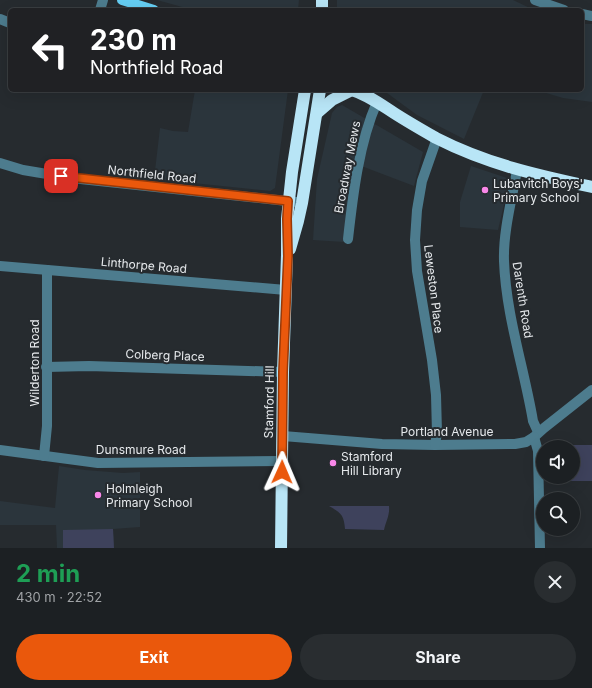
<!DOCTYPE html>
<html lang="en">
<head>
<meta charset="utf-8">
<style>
  :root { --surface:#1c2023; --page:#292d30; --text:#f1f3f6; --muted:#a0a3a6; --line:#3a3e41; --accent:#ea580c }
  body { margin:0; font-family:Inter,sans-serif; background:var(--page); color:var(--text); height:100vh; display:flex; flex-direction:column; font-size:15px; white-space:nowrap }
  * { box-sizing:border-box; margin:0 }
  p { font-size:13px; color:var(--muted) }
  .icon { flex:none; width:22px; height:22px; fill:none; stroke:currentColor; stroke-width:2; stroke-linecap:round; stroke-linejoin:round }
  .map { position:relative; height:548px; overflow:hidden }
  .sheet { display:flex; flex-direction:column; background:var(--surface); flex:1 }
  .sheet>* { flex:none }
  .hud { position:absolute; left:8px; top:8px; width:576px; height:84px; border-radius:6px; box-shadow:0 4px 16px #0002,0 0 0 1px var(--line); background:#202124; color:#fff; overflow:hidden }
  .tools { position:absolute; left:536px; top:440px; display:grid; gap:8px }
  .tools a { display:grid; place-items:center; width:44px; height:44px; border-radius:50%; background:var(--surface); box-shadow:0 4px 16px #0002,0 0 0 1px var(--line); font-size:20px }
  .pin { position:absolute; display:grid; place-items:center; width:34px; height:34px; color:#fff; margin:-17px; border-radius:8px; box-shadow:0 2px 6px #0006 }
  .me { position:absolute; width:44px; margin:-22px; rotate:1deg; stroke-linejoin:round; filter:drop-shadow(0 0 3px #0008) }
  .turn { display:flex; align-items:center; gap:14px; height:84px; padding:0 16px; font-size:18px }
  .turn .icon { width:52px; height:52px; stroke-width:2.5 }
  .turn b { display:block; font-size:28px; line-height:34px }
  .round { display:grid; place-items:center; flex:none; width:42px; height:42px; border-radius:21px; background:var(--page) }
  .summary { display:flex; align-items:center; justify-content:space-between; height:68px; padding:0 16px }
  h1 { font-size:24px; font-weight:700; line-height:30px; color:#1e9e55 }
  .action { display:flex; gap:8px; margin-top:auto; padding:8px 16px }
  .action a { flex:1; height:46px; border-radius:24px; background:var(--accent); color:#fff; font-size:16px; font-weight:700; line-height:46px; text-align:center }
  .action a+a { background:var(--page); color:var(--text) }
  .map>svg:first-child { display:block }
</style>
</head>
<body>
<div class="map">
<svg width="592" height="548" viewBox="0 0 592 548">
  <rect width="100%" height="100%" fill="#262b2f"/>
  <g fill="#2b353c">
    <polygon points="157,0 299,0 298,10 193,10"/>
    <polygon points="337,0 513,0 534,10 337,10"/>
    <polygon points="582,24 592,24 592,102 563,98 536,90 582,90"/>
    <polygon points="195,90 288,90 275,188 270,191 154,179 160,128 173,131 188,132"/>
    <polygon points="383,90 484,90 464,139 417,115"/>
    <polygon points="342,105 423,152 414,186 364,167 356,167 350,197 344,242 313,240 317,179 332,113 337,107"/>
    <polygon points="471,166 510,179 498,230 460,227 460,202"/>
    <polygon points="59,466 85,470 123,473 140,472 140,527 113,529 114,548 57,548 56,525 0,525 0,501 55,508"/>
  </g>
  <g fill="#3e425c">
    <polygon points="563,445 592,445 592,481 564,481 564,477 573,477 573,447 563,447"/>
    <path d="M329,506h60c1,9 -3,15 -5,24l-39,-1c-1,-14 -4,-16 -16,-23z"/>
    <polygon points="113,529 114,548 63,548 63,530"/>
  </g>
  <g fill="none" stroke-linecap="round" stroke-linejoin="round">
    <g stroke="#4d7c8e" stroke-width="10">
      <polyline points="535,0 564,10"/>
      <polyline points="100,10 103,0"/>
      <polyline points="582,14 592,16"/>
      <polyline points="0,19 10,23"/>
      <polyline points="0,163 23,170 71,178 296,202"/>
      <path d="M517,170c-5,29 -14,62 -13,91 2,54 20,107 29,160l5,11"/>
      <path d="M348,239c5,-45 11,-96 29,-137"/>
      <polyline points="0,266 286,290"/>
      <polyline points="46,367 89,366 283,372"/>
      <polyline points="283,436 382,444 435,445 515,444 526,442 534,437 544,428 592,390"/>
      <polyline points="534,437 538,451 540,548"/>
      <polyline points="435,445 437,433 436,395 432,360 417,271 415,240 417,210 422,181 437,138"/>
      <polyline points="0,450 98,463 282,461"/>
      <polyline points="44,456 47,426 47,270"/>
    </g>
    <polyline stroke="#65cef3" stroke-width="10" points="122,0 154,10"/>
    <g stroke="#b8e5f6" stroke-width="12">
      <polyline points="322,0 322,10"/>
      <path d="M352,90c16,5 28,14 42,23 14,9 28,17 42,25 51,26 100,37 156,49"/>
      <polyline points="317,113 332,100 352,90"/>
      <polyline points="290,249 298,221 302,203 320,90"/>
      <polyline points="281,548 283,372 287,255 287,219 292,172 305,90"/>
    </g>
  </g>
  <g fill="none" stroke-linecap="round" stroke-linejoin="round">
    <g stroke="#983908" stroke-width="10">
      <polyline id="route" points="61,176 288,201 287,219 288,256 283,372 282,472"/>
    </g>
    <use href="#route" stroke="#ea580c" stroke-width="7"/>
  </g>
  <g fill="#f987e9" stroke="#262b2f" stroke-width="1.5">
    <circle cx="485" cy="190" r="4"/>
    <circle cx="333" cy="463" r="4"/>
    <circle cx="98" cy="495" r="4"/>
  </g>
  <g text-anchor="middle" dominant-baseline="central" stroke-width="4" stroke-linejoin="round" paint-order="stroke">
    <g font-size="12" fill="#e6e9ec" stroke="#262b2f">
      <text transform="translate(347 167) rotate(-79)">Broadway Mews</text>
      <text transform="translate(152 174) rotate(6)">Northfield Road</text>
      <text transform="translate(144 265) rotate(5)">Linthorpe Road</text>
      <text transform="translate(434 289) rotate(83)">Leweston Place</text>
      <text transform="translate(523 300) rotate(81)">Darenth Road</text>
      <text transform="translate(165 355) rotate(2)">Colberg Place</text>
      <text transform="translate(34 363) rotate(-90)">Wilderton Road</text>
      <text transform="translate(269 402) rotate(-89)">Stamford Hill</text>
      <text x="447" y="431">Portland Avenue</text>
      <text x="141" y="449">Dunsmure Road</text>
    </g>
    <g font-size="12" fill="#e6e9ec" stroke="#262b2f" text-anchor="start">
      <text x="493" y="183">Lubavitch Boys'<tspan x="493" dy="14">Primary School</tspan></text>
      <text x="341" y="456">Stamford<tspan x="341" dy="14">Hill Library</tspan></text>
      <text x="106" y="488">Holmleigh<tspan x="106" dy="14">Primary School</tspan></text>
    </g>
  </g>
</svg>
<div class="tools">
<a><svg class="icon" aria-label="sound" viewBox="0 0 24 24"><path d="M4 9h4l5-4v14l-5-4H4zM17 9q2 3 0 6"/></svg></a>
<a><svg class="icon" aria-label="search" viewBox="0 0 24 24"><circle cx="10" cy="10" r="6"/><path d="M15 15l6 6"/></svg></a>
</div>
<div class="pin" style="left:61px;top:176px;background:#d93025"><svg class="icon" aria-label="arrive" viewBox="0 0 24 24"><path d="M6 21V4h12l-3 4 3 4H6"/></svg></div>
<svg class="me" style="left:282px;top:472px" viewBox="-20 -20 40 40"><path d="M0-17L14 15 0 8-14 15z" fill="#ea580c" stroke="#fff" stroke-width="4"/></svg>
<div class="hud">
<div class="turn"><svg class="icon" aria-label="left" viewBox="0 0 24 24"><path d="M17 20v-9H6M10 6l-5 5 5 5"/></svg><div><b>230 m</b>Northfield Road</div></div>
</div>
</div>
<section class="sheet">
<div class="summary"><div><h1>2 min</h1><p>430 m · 22:52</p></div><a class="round"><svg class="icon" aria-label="close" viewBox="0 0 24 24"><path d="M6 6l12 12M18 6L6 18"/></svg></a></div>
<div class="action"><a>Exit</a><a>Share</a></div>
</section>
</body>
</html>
